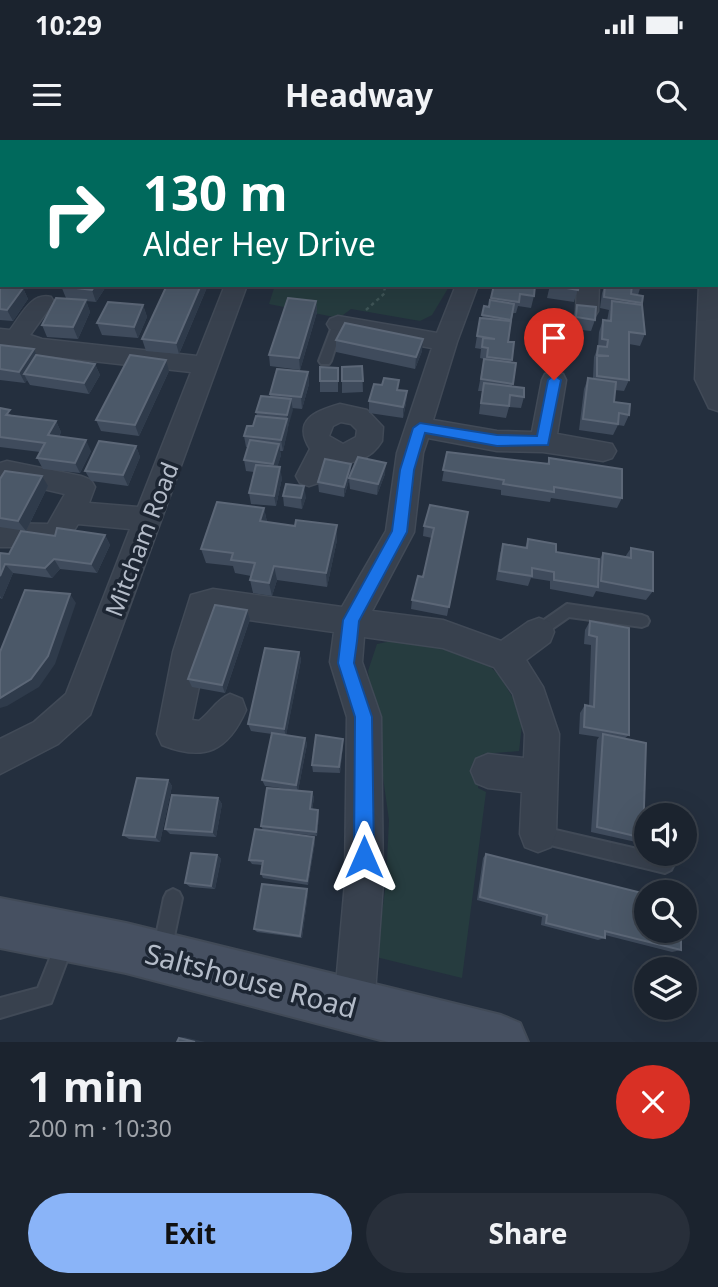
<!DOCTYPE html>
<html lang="en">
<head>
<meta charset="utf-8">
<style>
  :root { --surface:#1b232e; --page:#282f3a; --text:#f1f3f6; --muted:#a0a4aa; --line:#39404a; --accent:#8ab4f8 }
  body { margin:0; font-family:"Noto Sans",sans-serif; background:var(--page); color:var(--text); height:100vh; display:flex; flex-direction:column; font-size:26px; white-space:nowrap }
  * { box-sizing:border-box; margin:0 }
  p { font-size:23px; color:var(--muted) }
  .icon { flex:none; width:38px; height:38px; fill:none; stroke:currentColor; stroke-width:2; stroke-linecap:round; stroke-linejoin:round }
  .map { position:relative; height:902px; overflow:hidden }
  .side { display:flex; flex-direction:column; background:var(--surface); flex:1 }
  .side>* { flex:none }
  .hud { position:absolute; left:0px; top:0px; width:719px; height:147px; box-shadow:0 7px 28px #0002,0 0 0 2px var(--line); background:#00695c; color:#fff; overflow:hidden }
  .tools { position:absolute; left:634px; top:663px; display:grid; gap:14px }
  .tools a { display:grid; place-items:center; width:63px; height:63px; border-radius:50%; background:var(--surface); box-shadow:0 7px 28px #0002,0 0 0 2px var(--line); font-size:35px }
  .pin { position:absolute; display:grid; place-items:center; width:60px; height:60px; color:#fff; margin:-72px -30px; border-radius:50% 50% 50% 0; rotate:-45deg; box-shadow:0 0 7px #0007 }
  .pin .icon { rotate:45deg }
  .me { position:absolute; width:77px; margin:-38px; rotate:0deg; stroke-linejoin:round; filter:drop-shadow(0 0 5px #0008) }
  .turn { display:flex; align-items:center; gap:24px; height:147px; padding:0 28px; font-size:32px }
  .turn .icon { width:91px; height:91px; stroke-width:2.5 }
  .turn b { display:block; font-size:49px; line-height:60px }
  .round { display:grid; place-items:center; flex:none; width:74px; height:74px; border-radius:37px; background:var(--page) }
  .headline { display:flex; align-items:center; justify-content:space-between; height:119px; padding:0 28px }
  h1 { font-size:42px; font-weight:700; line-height:52px }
  .action { display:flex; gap:14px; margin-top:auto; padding:14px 28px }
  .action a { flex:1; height:80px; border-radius:42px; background:var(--accent); color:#111; font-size:28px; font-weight:700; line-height:80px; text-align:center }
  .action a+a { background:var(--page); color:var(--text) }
  .status { display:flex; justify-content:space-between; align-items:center; height:49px; padding:0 35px; background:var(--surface); direction:ltr }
  .status svg { height:19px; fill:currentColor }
  header { display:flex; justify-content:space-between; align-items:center; height:91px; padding:0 28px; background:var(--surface); font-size:32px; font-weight:700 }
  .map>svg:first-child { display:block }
</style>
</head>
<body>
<div class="status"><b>10:29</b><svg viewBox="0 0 49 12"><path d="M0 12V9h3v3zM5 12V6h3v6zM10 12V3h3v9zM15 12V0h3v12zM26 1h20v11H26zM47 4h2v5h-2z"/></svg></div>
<header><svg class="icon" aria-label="menu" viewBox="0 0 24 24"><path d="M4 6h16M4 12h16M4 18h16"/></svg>Headway<svg class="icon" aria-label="search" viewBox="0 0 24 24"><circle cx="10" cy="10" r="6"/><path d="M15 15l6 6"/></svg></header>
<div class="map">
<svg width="718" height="902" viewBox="0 0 718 902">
  <rect width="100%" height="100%" fill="#242f3e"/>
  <g fill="#263c3f">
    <polygon points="275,145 450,145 432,175 420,181 351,169 339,178 269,164"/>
    <polygon points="411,497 480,517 499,535 518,566 522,585 519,611 483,614 478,648 486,652 462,838 376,817 386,743 389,680 368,531 377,504"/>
  </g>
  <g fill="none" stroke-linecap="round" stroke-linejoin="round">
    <g stroke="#414a57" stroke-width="4">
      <g id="lane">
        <polygon points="338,180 343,184 331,221 329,224 321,224 319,221 333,184"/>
        <polygon points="567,464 642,475 647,477 649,481 647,485 642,487 569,477 539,498 534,497 532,492 534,487"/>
        <polygon points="538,686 646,711 646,714 659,714 671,718 674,724 671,730 665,733 538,702 532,700 530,694 532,688"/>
        <polygon points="173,749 179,752 182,758 171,811 169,818 162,820 155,818 153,811 164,758 167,752"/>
        <polygon points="65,793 71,796 74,802 51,863 0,878 0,858 38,848 59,796"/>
      </g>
    </g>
    <g stroke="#414a57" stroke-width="3">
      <g id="street">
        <polygon points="25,0 43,0 24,2"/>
        <polygon points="145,0 163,0 144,2"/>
        <polygon points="281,0 299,0 280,2"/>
        <polygon points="416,0 436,0 437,2 417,2"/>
        <polygon points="611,0 639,0 638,2"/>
        <rect x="694" y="0" width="18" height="2"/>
        <polygon points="718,140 718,271 709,268 695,239 699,145 718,145"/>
        <path d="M225,145h22l-157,430 -32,29 -58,30v-35l34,-17 32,-28 64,-165 -52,-5 -12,19 -10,4h-56v-24l48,1 17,-30 -65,-15v-16l7,-2 74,15 10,4 4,7 -6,16 49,4 53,-135 -152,-17 -26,-9 -13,-1v-16l10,1c11,-14 21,-38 41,-33l3,5 -24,33 12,4 155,17z"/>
        <path d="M456,145h22l-21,57 -24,78 64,11 35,1 10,-52 3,-6 9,-2 9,2 3,6 -9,54 55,10 4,7 -4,7 -9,3 -60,-9 -46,-1 -69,-13 -5,15 -9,79 -42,79 71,9 58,21 27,-19 11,-4 11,4 4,10 -4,10 -24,18 17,27 16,47 -3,100 -5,13 -13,5 -13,-5 -5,-13 2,-42 -34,-4 -12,-5 -5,-12 5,-12 12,-5 36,4 1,-24 -12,-40 -19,-27 -51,-19 -79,-11 -2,25 19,55 2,166 -9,124 -6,14 -14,6 -14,-6 -6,-14 11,-124 2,-166 -17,-55 4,-30 -120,-17 -22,105 7,1c12,-9 17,-21 31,-27l12,5 4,11c-18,41 -41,52 -84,35l-5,-11 16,-82 18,-57 22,-6 129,18 44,-76 11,-78 35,-105 -102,-19 -3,-5 3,-5 8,-3 99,17z"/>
        <polygon points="577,145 599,145 598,171 595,176 587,178 579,176 576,171"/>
        <path d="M340,264l27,6 16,17 -1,14c-11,19 -32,25 -52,21l-12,21 -9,3 -9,-3 -4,-7 14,-27c-18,-29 5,-38 30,-45zM341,282l10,2 6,6 -1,7 -13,7 -14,-8 4,-10z"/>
      </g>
    </g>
    <g stroke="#414a57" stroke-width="4">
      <polygon id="secondary" points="0,758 126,783 501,875 520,883 528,902 388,902 126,833 0,808"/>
    </g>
    <polyline stroke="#3f5557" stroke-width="2.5" stroke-dasharray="3.5 3.5" stroke-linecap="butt" points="366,170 385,153 384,145"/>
    <use href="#lane" fill="#38414e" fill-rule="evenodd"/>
    <use href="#street" fill="#38414e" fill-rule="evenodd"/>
    <use href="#secondary" fill="#465061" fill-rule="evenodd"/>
  </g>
  <g fill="#3f4b5c">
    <polygon points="87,0 146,0 145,2 96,2"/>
    <polygon points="182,0 210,0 209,2"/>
    <rect x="217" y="0" width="49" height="2"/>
    <polygon points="432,0 562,0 561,2 435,2"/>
    <polygon points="577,0 608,0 607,2 591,2"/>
    <polygon points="0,38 2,39 2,69 0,69"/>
    <polygon points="0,145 23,148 28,159 13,181 0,180"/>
    <polygon points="107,145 96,162 86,161 90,172 78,199 47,197 42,185 79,160 66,158 61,146"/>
    <polygon points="167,145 208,145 179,214 146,211 142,199"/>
    <polygon points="494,145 534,156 531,168 518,166 516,173 513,173 508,202 514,202 511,223 516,223 512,246 524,257 521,268 509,267 506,278 479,274 482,251 478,251 484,219 480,218 481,209 475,208 480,178 482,178 484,166 489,167"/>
    <polygon points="550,145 579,145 574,162 547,158"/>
    <polygon points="605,145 641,145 638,155 642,163 645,194 640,206 629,204 629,240 624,251 615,250 614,262 629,275 624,286 618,285 613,295 579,290 584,249 588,238 593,238 594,217 598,207 599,192 603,180 607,181 609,170 600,168 602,153"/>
    <polygon points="316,161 317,172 300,230 270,226 269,215"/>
    <polygon points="143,165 147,177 138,198 102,195 97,183"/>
    <polygon points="577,165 595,180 591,191 572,189 573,176"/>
    <polygon points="541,188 569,210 565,222 537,218 538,200"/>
    <polygon points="336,200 422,211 415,229 336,212"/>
    <polygon points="0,205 37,215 95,224 100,235 89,254 30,245 27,240 25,243 0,240"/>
    <polygon points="362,226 363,252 342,253 342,227"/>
    <polygon points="169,231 139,296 101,291 96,280"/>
    <polygon points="308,232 309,244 302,269 292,268 283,311 280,311 281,315 277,327 282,338 276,366 251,364 249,353 254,332 246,331 244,320 248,307 246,307 244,296 253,286 257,276 256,272 270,257 270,254"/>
    <polygon points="338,239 338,252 320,252 320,241"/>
    <polygon points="398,250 407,251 406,263 403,278 369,273 369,261"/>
    <polygon points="0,268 13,276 56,281 61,292 59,297 91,311 80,333 43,329 37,318 40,312 0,307"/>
    <polygon points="136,306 140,317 128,346 91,341 85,331"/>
    <polygon points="447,312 547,324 549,318 622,358 617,368 551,358 550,362 501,355 501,350 442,341"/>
    <polygon points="351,334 385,334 377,355 350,349 349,340 344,357 319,352 318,342"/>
    <polygon points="0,339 48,346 26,391 0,387"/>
    <polygon points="283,356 306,357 302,369 284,366"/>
    <polygon points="264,368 267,382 337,400 327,447 277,440 272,456 253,453 250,440 251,436 235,433 233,426 206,423 201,409"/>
    <polygon points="468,372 447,476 411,469 412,460 423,437 432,398 423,396 424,386"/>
    <polygon points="105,395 110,405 97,433 60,429 52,438 13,433 2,459 0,458 0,413 9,414 55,396"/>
    <polygon points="528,399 556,412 599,421 603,413 625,417 631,408 653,451 646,460 596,451 593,457 550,449 550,441 531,438 528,446 496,440 500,414 503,404 525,408"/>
    <polygon points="247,470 250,479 225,553 192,547 188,539"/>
    <polygon points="590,481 629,488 629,595 625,598 643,698 636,702 591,692 597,600 599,597 579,594 580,573 585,565 589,566 591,505 584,504 585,490"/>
    <polygon points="299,512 301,520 286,595 305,598 307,604 298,651 312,652 314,658 312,670 319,675 317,696 263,690 261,686 295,650 265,646 262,640 272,594 251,591 248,584"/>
    <polygon points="343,605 340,633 313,632 312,625"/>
    <polygon points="168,640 172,646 160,702 129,699 123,695"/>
    <polygon points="218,658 222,664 216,697 170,694 165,689"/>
    <polygon points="315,702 308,745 263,738 261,734 262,725 252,724 249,720"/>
    <polygon points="486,714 681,810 672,812 605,795 605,798 598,800 541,785 542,777 477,760 483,718"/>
    <polygon points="217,715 221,719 215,749 190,747 185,743"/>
    <polygon points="307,749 308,753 302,798 257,792 254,789"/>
  </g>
  <g fill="#2f3b4b">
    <polygon points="2,88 2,109 0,112 0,91"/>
    <polygon points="95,145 107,145 96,162 92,150"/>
    <polygon points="201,145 208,145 179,214 176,203"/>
    <polygon points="23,148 28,159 13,181 7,170"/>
    <polygon points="86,160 90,172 78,199 73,187"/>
    <polygon points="316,161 317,172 300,230 299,218"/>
    <polygon points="143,165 147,177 138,198 134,187"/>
    <polygon points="423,199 422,211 415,229 416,217"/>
    <polygon points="34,209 39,221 24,234 27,240 25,243 19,232"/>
    <polygon points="166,220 169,231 139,296 135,285"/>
    <polygon points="95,224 100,235 89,254 84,243"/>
    <polygon points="308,232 309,244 302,269 301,257"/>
    <polygon points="407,251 406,263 403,278 403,267"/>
    <polygon points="291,259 293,270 288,287 287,275"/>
    <polygon points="287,279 288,290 283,311 281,300"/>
    <polygon points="56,281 61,292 54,306 48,295"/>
    <polygon points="86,300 91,311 80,333 75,323"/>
    <polygon points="279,304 281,315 275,335 273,324"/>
    <polygon points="136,306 140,317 128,346 123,335"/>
    <polygon points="386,323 385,334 377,355 378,344"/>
    <polygon points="351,324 351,334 344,357 344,347"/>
    <polygon points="280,327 282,338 276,366 274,356"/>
    <polygon points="42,336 48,346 26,391 18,381"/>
    <polygon points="304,346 306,357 302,369 301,358"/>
    <polygon points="264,368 267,383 260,381"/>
    <polygon points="337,385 337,400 327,447 326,433"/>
    <polygon points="105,395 110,405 97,433 91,424"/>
    <polygon points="54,419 60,429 52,438 45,428"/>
    <polygon points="5,424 13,433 2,459 0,456 0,436"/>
    <polygon points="274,426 277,440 272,456 269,443"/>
    <polygon points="70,454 76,463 55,524 39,547 7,566 0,568 0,558"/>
    <polygon points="247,470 250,479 225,553 222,545"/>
    <polygon points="299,512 301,520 286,596 284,589"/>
    <polygon points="305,598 307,604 298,651 296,645"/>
    <polygon points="343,599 343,605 340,633 339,627"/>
    <polygon points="168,640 172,646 160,702 155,697"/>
    <polygon points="312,652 314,658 311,675 310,669"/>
    <polygon points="218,658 222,664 216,697 212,692"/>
    <polygon points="318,670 319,675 317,696 316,692"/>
    <polygon points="314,697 315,702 308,745 307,741"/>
    <polygon points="217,715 221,719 215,749 211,746"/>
    <polygon points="307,749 308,753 302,798 300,796"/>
    <polygon points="184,897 205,902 195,902 179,898"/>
  </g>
  <g fill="#4b5868" stroke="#5c6777" stroke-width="2">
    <polygon points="35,0 60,0 59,2 34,2"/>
    <polygon points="98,0 100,0 119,2 96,2"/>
    <polygon points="162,0 181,0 192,1 192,2 161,2"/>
    <polygon points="317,0 344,1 366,0 365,2 317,2"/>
    <rect x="368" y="0" width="19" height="2"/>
    <polygon points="389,0 398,0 398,2 388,2"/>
    <polygon points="459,0 512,0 509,2 462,2"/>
    <polygon points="514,0 557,0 554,2 519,2"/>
    <polygon points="0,38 2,39 2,58 0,58"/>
    <polygon points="0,77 2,77 2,88 0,91"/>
    <polygon points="0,145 23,148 7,170 0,169"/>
    <polygon points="61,145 95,145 92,150 61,146"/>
    <polygon points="167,145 201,145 176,203 142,199"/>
    <polygon points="494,145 535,145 534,156 520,154 519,162 491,158"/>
    <polygon points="551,145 579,145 578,150"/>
    <polygon points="605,145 632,145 631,154 643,156 642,163 604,157"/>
    <polygon points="56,158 86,160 73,187 42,185"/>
    <polygon points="288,158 316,161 299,218 269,215"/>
    <polygon points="490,160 514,164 511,180 482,175 484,166 489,167"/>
    <polygon points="612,161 642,165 645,194 629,192 629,240 597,236 597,216 609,216 597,215 598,206 607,207 608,200 602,199 603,180 611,181"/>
    <polygon points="108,162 143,165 134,187 97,183"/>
    <polygon points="577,165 596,167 595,180 576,177"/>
    <polygon points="480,178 511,181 508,202 514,202 512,220 487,217 488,208 482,207 483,198 495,199 477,196"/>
    <polygon points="345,183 423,199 416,217 336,200"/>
    <polygon points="541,188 570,191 569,210 540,207"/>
    <polygon points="0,205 34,209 19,232 0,229"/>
    <polygon points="36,215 95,224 84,243 24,234"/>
    <polygon points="130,215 166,220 135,285 96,280"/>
    <polygon points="484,219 516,223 513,244 481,239"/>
    <polygon points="362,226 363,241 342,241 342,227"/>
    <polygon points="320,227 338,228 338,241 320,241"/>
    <polygon points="277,229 308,232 301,257 270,254"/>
    <polygon points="384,238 399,240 397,250 407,251 403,267 369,261 374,244 382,245"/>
    <polygon points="588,238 616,242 614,262 630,264 629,275 619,273 618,284 583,279"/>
    <polygon points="484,243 524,248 524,257 510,255 509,266 481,263"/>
    <polygon points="261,256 291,259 287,275 256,272"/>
    <polygon points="0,268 10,270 6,275 56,281 48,295 86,300 75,323 37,318 45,303 0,297"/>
    <polygon points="256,276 287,279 281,300 244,296 247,286 253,286"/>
    <polygon points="250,300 279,304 273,324 244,320"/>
    <polygon points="99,301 136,306 123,335 85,331"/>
    <polygon points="447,312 549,324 549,318 622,329 622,358 554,347 554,352 503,344 504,340 443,330"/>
    <polygon points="358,317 386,323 378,344 349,338"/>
    <polygon points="325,319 351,324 344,347 318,342"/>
    <polygon points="256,325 280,327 274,356 249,353"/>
    <polygon points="5,331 42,336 18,381 0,378 0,339"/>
    <polygon points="286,344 304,346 301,358 283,356"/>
    <polygon points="217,362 264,368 260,381 295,386 296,380 337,385 326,433 274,426 269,443 250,440 255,423 231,420 233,413 201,409"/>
    <polygon points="430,365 468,372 449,467 412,460 418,436 423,437 434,388 424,386"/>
    <polygon points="57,388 105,395 91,424 54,419 45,428 5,424 0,436 0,413 9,414 21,391 55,396"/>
    <polygon points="528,399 556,404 556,412 599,419 598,447 554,440 554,432 532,428 532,436 499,431 503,404 527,408"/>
    <polygon points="631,408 653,412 653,451 601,441 603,413 631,418"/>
    <polygon points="25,450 70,454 48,516 31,539 0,558 0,512"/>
    <polygon points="215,465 247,470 222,545 188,539"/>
    <polygon points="590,481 629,488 629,595 584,587 585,565 594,567 597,497 589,495"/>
    <polygon points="265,508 299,512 284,589 248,584"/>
    <polygon points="272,593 305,598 296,645 262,640"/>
    <polygon points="603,594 646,603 643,698 597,687"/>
    <polygon points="316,595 343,599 339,627 312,625"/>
    <polygon points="137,638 168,640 155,697 123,695"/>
    <polygon points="267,648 312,652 310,669 318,670 316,692 261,686"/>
    <polygon points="172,655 218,658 212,692 165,689"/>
    <polygon points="255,689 314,697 307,741 261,734 263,721 249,720"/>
    <polygon points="191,713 217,715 211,746 185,743"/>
    <polygon points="486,714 646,754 646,791 681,791 681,810 605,791 605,798 546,783 547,775 480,757"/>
    <polygon points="262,744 307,749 300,796 254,789"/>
    <polygon points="179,898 195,902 177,902"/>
  </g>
  <polygon fill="#1a73e8" stroke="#114b97" stroke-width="2" points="554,235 561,240 548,305 497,306 425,293 414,330 407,392 359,481 357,501 354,523 372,577 374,717 371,724 364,727 357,724 354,717 355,577 338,523 343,480 392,391 400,330 413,288 420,283 497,295 537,296 548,240"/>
  <g text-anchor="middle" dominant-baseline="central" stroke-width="7" stroke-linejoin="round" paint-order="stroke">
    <g font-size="24" fill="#b4bcc9" stroke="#1d2633">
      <text transform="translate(141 399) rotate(-69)">Mitcham Road</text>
    </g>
    <g font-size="28" fill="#b4bcc9" stroke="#1d2633">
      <text transform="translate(251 840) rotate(15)">Saltshouse Road</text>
    </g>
  </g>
</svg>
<div class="tools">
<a><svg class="icon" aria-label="sound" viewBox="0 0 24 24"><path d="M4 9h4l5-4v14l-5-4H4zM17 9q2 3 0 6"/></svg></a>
<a><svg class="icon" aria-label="search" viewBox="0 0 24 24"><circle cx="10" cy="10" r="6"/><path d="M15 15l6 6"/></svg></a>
<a><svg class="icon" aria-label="layers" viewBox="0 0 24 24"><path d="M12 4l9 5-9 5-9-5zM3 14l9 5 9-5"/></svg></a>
</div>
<div class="pin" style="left:554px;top:240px;background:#d93025"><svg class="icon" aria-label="arrive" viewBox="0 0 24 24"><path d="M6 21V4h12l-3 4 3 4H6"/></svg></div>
<svg class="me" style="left:364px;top:717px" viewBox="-20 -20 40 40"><path d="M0-17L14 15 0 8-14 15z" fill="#1a73e8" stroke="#fff" stroke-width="4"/></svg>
<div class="hud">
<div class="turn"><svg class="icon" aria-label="right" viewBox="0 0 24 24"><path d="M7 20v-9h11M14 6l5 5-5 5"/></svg><div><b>130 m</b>Alder Hey Drive</div></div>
</div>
</div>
<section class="side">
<div class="headline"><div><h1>1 min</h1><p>200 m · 10:30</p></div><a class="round" style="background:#d93025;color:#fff"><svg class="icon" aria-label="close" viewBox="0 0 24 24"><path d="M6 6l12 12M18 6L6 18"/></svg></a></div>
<div class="action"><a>Exit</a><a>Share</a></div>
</section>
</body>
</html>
